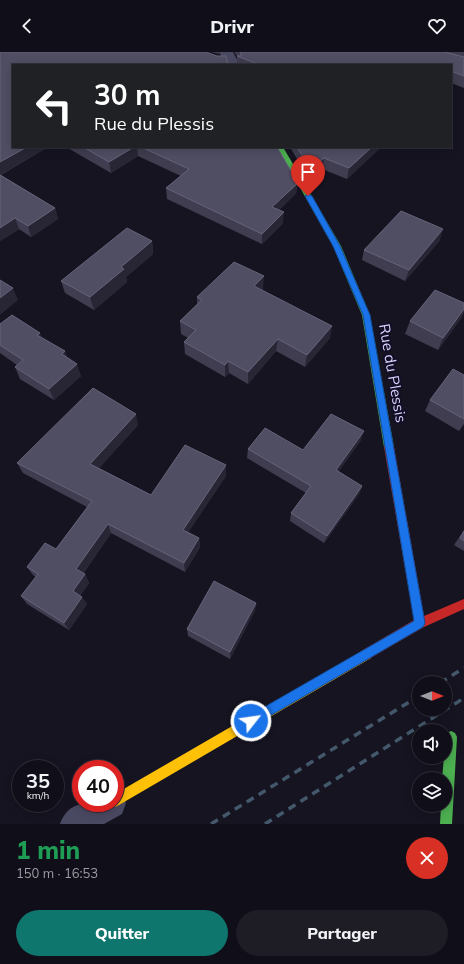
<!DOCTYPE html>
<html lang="fr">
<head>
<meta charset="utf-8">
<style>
  :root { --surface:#100f19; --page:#1e1d26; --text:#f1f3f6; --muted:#9c9ca2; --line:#302f38; --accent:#0f766e }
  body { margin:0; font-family:Mulish,sans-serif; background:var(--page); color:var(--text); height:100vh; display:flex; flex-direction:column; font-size:15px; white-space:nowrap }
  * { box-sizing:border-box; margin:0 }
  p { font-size:13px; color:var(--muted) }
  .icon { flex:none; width:22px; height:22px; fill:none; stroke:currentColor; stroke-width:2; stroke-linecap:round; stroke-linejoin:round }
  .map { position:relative; height:772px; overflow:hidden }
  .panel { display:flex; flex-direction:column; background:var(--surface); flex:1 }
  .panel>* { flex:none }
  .guide { position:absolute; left:12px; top:12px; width:440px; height:84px; border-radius:0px; box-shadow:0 2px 10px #0003,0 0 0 1px var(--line); background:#202124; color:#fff; overflow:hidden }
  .needle { width:26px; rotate:90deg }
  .buttons { position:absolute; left:412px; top:624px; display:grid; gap:8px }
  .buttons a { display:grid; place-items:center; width:40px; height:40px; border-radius:50%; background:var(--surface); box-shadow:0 2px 10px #0003,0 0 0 1px var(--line); font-size:20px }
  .speed { position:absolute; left:12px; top:708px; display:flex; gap:8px; font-size:20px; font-weight:700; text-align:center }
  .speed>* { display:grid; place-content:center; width:52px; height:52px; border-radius:50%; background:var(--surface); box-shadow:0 2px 10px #0003,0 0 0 1px var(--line); line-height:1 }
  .speed small { font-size:10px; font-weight:400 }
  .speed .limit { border:6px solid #d22; background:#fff; color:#111 }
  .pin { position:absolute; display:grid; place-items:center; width:34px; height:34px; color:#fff; margin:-41px -17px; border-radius:50% 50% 50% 0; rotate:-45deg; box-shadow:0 0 4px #0007 }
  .pin .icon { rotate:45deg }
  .me { position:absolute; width:44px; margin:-22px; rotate:60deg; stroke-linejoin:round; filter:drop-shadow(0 0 3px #0008) }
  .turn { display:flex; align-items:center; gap:14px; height:84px; padding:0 16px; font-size:18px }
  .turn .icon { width:52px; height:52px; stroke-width:2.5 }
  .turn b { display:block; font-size:28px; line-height:34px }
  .round { display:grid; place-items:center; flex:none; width:42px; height:42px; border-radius:21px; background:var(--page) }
  .summary { display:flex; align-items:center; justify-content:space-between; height:68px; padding:0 16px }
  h1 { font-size:24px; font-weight:800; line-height:30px; color:#1e9e55 }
  .primary-button { display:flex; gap:8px; margin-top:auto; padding:8px 16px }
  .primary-button a { flex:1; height:46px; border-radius:24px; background:var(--accent); color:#fff; font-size:16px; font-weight:800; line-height:46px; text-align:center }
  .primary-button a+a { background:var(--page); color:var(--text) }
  header { display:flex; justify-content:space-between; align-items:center; height:52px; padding:0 16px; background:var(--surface); font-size:18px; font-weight:800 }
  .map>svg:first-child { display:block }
</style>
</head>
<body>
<header><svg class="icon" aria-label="back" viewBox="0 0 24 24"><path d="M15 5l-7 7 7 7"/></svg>Drivr<svg class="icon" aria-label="heart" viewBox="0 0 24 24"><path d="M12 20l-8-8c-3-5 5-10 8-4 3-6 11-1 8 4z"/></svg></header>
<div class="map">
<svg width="464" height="772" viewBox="0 0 464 772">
  <rect width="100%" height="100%" fill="#161421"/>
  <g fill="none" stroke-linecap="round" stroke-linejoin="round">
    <g fill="#4a4962" fill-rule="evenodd">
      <polygon points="219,0 233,0 240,13 226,13"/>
      <path d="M115,737l7,3 4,11 -4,11 -18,10h-44c10,-26 31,-21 55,-21z"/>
    </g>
    <g fill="#4caf50" fill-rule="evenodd">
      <polygon points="192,0 200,0 234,13 226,13"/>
      <polygon points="277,95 283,95 341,194 370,263 394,395 392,398 389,399 386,398 384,395 362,263 333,194"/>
      <polygon points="451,679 455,681 457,685 452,772 440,772 441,753 445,753 445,727 442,727 444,705 445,705 445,685 447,681"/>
    </g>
    <polygon fill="#ffc107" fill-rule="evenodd" points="367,596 371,598 373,602 371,606 119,753 115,755 111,753 110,751 115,751 115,742"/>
    <polygon fill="#c62828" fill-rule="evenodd" points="389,391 392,392 394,395 424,564 464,547 464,557 424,575 367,608 363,606 361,602 363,598 414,568 384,395 386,392"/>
    <g stroke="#43596b" stroke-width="3.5" stroke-dasharray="8 6" stroke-linecap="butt">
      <polyline points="440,631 464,616"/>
      <polyline points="211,772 419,644"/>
      <polyline points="265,772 464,646"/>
    </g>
  </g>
  <g fill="#403d50">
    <polygon points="0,0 13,95 48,95 1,123 55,156 58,167 31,185 19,177 0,189"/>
    <polygon points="211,0 219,0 219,2"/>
    <polygon points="234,0 464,0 464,36 451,31 451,13 237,13 237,4"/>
    <polygon points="66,95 277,95 298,131 296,141 279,158 283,171 262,192 167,147 166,136 181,124 138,104 111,121"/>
    <polygon points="290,95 381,95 347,127 322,117 310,129"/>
    <polygon points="440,188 405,229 362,208 364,198"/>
    <polygon points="152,189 153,202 126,225 127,230 94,258 65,241 61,229"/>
    <polygon points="263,237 262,238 330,286 305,315 276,299 248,332 229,321 225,325 185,302 184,290 188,286 181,282 180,269 197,252 197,245"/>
    <polygon points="462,265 438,298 405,282 410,269"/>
    <polygon points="0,272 42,286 65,299 67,306 81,324 54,348 20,327 15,315 17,313 0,301"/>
    <polygon points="464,323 464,372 459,379 425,359 430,348"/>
    <polygon points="138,373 99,416 151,443 226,413 226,424 188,480 199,486 200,495 185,520 111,481 83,522 85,522 89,531 80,544 87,552 69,578 27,552 21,544 36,525 33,523 27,515 56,497 87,455 23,421 17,411"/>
    <polygon points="361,388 338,420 362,434 359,442 324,491 290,469 291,461 306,441 247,406 248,397 303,398"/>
    <polygon points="464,478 464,499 454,493"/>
    <polygon points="256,551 255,558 230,607 188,584 187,577"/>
  </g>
  <g fill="#282635">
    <polygon points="27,95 48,95 0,123 0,110"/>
    <polygon points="134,95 137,95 138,104 111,121 109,110"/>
    <polygon points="372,95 381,95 347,127 349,116"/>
    <polygon points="324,106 322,117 310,129 311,118"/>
    <polygon points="298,131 296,141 271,166 272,155"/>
    <polygon points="55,156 58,167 31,185 28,174"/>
    <polygon points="284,160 283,171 262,192 262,182"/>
    <polygon points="15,166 19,177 0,189 0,176"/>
    <polygon points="443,177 440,188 405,229 409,218"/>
    <polygon points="152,189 153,202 126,225 127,230 94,258 90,245 121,215"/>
    <polygon points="264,224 263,237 254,247 254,234"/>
    <polygon points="13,236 18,248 0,263 0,246"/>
    <polygon points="464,257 464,261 462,265 438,298 443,286"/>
    <polygon points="332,274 330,286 305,315 307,303"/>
    <polygon points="40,281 45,293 37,283"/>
    <polygon points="278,287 276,299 248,332 248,320"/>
    <polygon points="65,299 69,311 62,302"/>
    <polygon points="228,309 229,321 225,325 225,313"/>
    <polygon points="77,312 81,324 54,348 49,337"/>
    <polygon points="136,362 138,373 94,422 90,412"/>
    <polygon points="364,379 361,388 333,427 336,418"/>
    <polygon points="226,413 226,424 184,487 183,478"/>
    <polygon points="362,434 359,442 324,491 327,484"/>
    <polygon points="108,472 111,481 80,526 76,517"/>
    <polygon points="199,486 200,495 185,520 184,511"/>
    <polygon points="85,522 89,531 78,547 73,539"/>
    <polygon points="82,545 87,552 69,578 64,571"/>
    <polygon points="256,551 255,558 230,607 230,600"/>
  </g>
  <g fill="#504e63" stroke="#66637b">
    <polygon points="0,0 206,0 217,4 226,4 228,13 13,13 13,95 27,95 0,110"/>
    <polygon points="240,0 445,0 464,5 464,24 451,19 451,13 433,13 431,12 431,13 260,13 237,4 241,4 241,2"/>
    <polygon points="83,95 134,95 109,110"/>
    <polygon points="141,95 277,95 298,131 272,155 284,160 262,182 166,136 189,117"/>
    <polygon points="297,95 372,95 349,116 324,106 311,118"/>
    <polygon points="0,123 55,156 28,174 15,166 0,176"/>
    <polygon points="401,159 443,177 409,218 364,198"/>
    <polygon points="127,176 152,189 121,215 124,217 90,245 61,229"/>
    <polygon points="234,210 264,224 254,234 332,274 307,303 278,287 248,320 228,309 225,313 184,290 196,278 180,269 202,248 197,245"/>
    <polygon points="0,228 13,236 0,246"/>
    <polygon points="435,238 464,251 464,257 443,286 410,269"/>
    <polygon points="12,263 40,281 37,283 65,299 62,302 77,312 49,337 15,315 23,308 0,293 0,272"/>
    <polygon points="453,317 464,323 464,367 430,348"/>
    <polygon points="93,336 136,362 90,412 151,443 185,393 226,413 183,478 199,486 184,511 108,472 76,517 85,522 73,539 82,545 64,571 21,544 38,522 27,515 45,491 56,497 92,449 17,411"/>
    <polygon points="331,362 364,379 336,418 362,434 327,484 291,461 311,434 248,397 265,376 303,398"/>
    <polygon points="464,479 464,489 460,486"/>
    <polygon points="214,529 256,551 230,600 187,577"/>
  </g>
  <polygon fill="#1a73e8" stroke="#114b97" points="308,142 312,144 340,194 370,263 425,571 423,575 251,675 247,673 245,669 247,665 414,569 363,263 333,194 305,144"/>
  <g text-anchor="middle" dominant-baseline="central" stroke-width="4" stroke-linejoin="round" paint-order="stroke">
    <g font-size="15" fill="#d9d4ff" stroke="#130f26">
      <text transform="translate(393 321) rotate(80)">Rue du Plessis</text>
    </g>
  </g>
</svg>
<div class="buttons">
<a><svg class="needle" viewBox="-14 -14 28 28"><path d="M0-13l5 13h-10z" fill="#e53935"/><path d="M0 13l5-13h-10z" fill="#9c9ca2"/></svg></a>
<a><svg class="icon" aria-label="sound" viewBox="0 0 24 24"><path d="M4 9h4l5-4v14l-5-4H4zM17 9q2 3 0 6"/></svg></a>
<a><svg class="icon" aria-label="layers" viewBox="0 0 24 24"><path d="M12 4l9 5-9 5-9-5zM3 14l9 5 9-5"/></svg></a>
</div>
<div class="speed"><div>35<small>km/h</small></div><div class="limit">40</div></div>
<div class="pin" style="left:308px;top:144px;background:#d93025"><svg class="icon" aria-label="arrive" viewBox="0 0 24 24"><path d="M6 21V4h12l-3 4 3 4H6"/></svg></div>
<svg class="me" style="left:251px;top:669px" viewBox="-20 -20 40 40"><circle r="17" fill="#1a73e8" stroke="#fff" stroke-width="3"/><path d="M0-11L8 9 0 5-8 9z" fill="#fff"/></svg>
<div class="guide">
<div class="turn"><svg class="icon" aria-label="left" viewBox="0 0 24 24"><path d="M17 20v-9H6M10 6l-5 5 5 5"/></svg><div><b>30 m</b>Rue du Plessis</div></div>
</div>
</div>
<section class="panel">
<div class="summary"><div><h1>1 min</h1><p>150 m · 16:53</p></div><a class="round" style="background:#d93025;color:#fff"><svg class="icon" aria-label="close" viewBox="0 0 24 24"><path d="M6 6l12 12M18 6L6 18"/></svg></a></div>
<div class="primary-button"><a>Quitter</a><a>Partager</a></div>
</section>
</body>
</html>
